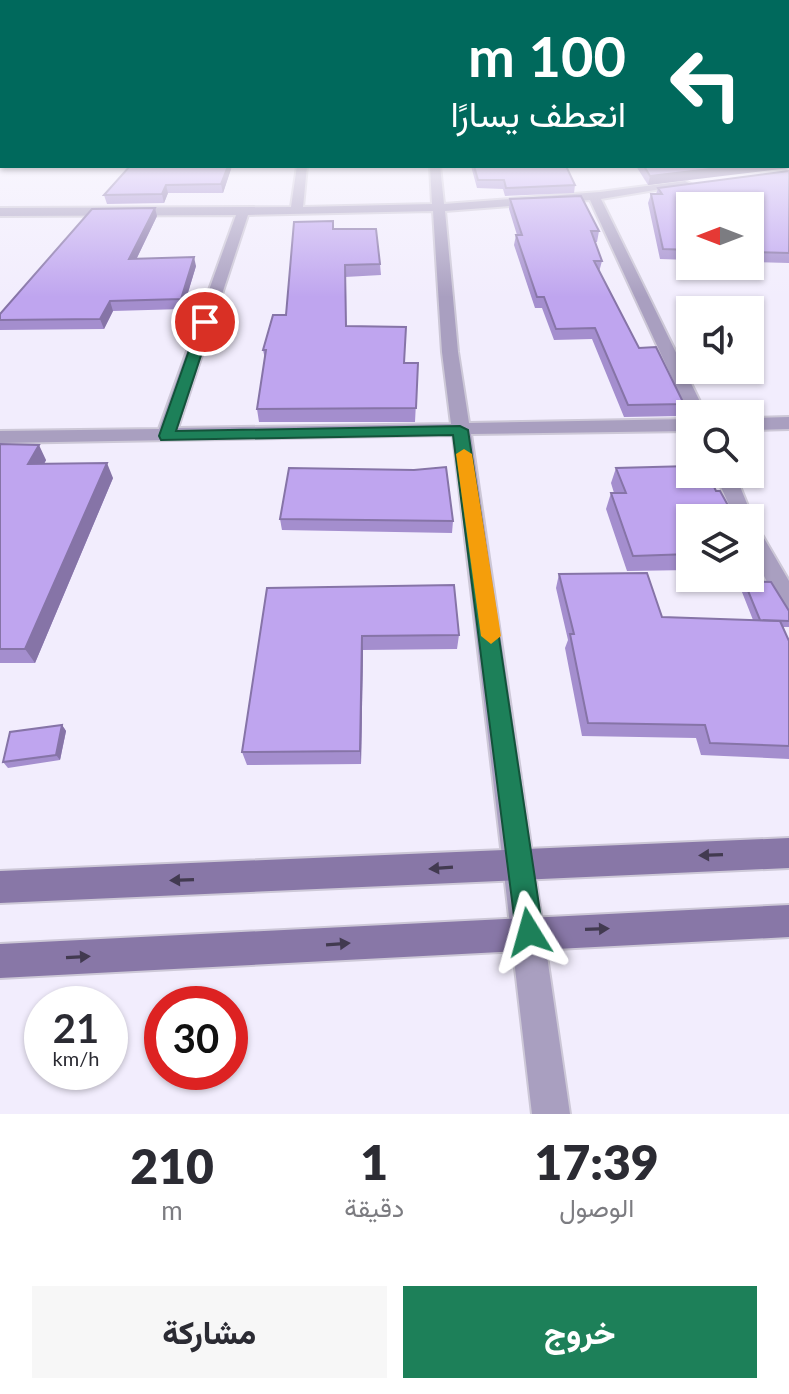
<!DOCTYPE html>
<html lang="ar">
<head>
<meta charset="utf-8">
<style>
  :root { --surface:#fff; --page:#f7f7f7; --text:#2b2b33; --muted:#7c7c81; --accent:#1d8059 }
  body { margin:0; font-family:Lato,Vazirmatn,sans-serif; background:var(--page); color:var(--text); direction:rtl; height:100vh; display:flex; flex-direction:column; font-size:30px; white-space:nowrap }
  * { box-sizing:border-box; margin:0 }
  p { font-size:26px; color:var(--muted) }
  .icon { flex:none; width:44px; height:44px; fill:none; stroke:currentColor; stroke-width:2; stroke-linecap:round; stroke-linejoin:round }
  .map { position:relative; height:1114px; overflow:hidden; direction:ltr }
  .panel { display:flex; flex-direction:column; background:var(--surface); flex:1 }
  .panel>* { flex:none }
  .guide { position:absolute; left:0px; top:0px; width:790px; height:168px; box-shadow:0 2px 6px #0004; direction:rtl; background:#00695c; color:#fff; overflow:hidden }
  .needle { width:52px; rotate:270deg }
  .controls { position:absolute; left:676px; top:192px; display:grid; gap:16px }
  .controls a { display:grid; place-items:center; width:88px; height:88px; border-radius:0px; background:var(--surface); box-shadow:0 2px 6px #0004; font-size:40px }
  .speed { position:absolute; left:24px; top:986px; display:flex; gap:16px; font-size:40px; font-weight:700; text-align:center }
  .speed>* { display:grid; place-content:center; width:104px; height:104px; border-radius:50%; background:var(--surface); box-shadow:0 2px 6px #0004; line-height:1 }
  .speed small { font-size:20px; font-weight:400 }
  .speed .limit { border:12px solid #d22; background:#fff; color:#111 }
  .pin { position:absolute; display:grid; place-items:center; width:68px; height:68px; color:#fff; margin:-34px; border:4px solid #fff; border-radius:50%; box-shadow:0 2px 8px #0007 }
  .me { position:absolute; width:88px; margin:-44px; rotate:352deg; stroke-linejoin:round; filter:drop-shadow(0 0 6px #0008) }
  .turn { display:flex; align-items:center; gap:28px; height:168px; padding:0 32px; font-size:36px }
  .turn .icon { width:104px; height:104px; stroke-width:2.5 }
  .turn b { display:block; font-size:56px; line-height:68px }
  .eta { display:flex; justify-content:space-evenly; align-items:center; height:136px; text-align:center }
  .eta b { font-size:48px; font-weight:800; line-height:56px }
  .primary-button { display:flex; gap:16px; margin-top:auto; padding:16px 32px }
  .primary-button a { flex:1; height:92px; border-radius:0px; background:var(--accent); color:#fff; font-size:32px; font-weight:800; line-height:92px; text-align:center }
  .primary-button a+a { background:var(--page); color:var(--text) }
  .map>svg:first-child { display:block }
</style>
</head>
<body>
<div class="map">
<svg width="789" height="1114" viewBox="0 0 789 1114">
  <rect width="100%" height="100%" fill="#f2edfd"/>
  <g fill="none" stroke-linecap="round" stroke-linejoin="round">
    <g stroke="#cdc8d7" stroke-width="4">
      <g id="minor">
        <path d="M297,166h10l-4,41 129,-3 -2,-38h10l4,38 156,-12 85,-11 6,3 -90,15 105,215 -16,3 -100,-217 -145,11 13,141 11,71 221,-4v12l-219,3 99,680h-38l-79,-679 -453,8v-12l159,-2 77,-214 -236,1v-8l291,-1zM433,211l9,141 9,72 -273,4 70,-213z"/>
        <polygon points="789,417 789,429 750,430 750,418"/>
        <polygon points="715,474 735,474 754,521 789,581 789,612 781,610 750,548 750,518 735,518"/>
      </g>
    </g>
    <g stroke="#cdc8d7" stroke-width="4">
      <g id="secondary">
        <polygon points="789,838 789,868 0,903 0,871"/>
        <polygon points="789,905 789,937 0,978 0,944"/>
      </g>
    </g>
    <use href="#minor" fill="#a99fc0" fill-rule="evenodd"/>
    <use href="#secondary" fill="#8877a7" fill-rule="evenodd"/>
  </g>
  <g fill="#a48ece">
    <polygon points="130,166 232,166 223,193 168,193 164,203 107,204 104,195"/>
    <polygon points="471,166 566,166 575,185 574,193 505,196 503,189 477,188"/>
    <polygon points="636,166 788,166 648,185"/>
    <polygon points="789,171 789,263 750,262 750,206 690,206 690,260 660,259 648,203 651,194 656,194 658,188"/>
    <polygon points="510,199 599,231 597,242 595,242 602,261 599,272 639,348 684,404 680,416 624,417 592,339 554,340 542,308 535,308 514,245 516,235 517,235 509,209"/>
    <polygon points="157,216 137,258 196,266 183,309 113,311 104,329 0,330 0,314"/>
    <polygon points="333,229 380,264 381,275 345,277 346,326 405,363 418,363 415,422 259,422 257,409 265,359 263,350 286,315"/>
    <polygon points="0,444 46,460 44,464 113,478 35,663 0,663"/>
    <polygon points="616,468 690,518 690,570 627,571 606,509 611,493 614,493 611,483"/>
    <polygon points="280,519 453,521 452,533 282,530"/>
    <polygon points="559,574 662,617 753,620 740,587 744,581 789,611 789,627 783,627 789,641 789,759 701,755 696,738 582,736 565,648 568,640 556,588"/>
    <polygon points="267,588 459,635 457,649 363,650 361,764 247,765 242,752"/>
    <polygon points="62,725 66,731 60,760 8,768 3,762"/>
  </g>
  <g fill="#8674a7">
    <polygon points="788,160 789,160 789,168 648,185 650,176 736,166 788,166"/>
    <polygon points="228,166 232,166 223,193 221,184"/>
    <polygon points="166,185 168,193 164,203 162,194"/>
    <polygon points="155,208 157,216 132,268 129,259"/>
    <polygon points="194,257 196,266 183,309 181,299"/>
    <polygon points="110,301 113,311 104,329 100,319"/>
    <polygon points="39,445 46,460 36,479 28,464"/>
    <polygon points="107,463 113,478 35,663 25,649"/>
    <polygon points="362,636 363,650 361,764 360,751"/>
    <polygon points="62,725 66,731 60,760 56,755"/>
  </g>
  <g fill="#bfa5ef" stroke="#8674a7" stroke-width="2">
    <polygon points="130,166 228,166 221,184 166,185 162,194 104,195"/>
    <polygon points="474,166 566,166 575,185 506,188 504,180 478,180"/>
    <polygon points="644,166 736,166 650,176"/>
    <polygon points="789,171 789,253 750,252 750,206 690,206 690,250 663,249 651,194 662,194 658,188"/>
    <polygon points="581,196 599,231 591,231 602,261 594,261 639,348 656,347 684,404 628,405 595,328 556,329 544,297 537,297 516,235 522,235 510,199"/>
    <polygon points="155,208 129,259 194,257 181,299 110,301 100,319 0,320 0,314 92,209"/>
    <polygon points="333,221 333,229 376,229 380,264 345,265 346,326 406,327 404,363 418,363 416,408 257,409 266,350 263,350 273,315 286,315 294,222"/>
    <polygon points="0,444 39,445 28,464 107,463 25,649 0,649"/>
    <polygon points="690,466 690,474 708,474 716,491 720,491 735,518 690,518 690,554 633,556 611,493 626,493 616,468"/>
    <polygon points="446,467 453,521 280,519 289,468 414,470"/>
    <polygon points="647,573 662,617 780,621 789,641 789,746 710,743 705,725 588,723 570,634 574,634 559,574"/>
    <polygon points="744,581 771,582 789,611 789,621 760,620"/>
    <polygon points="454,585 459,635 362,636 360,751 242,752 267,588"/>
    <polygon points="62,725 56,755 3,762 10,732"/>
  </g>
  <defs><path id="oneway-solid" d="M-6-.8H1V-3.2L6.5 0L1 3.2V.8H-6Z" transform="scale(2)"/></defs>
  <g fill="#423a50">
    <use href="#oneway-solid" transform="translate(711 855) rotate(178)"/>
    <use href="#oneway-solid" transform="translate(441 868) rotate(176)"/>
    <use href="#oneway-solid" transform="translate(182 880) rotate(178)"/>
    <use href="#oneway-solid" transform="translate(597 929) rotate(-2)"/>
    <use href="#oneway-solid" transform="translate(338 944) rotate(-4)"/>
    <use href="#oneway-solid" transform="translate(78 957) rotate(-3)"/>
  </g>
  <linearGradient id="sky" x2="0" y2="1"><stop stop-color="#75bac8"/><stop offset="0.47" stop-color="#f9f7fe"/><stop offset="1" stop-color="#f9f7fe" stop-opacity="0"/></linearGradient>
  <rect width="789" height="297" fill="url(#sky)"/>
  <polygon fill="#1d8059" stroke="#13533a" stroke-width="2" points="205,319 212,322 176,431 460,426 468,430 543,932 539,941 529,945 520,941 516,932 453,435 161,440 159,436 199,322"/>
  <polygon fill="#f59e0b" points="464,449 472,454 501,636 491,644 481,636 456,454"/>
</svg>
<div class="controls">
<a><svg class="needle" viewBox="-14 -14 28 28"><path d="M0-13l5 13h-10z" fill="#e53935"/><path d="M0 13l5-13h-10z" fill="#7c7c81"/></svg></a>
<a><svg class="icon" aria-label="sound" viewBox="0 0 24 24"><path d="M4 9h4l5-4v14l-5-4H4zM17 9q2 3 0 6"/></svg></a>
<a><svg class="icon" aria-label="search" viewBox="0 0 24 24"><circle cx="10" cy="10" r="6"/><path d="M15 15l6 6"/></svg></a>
<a><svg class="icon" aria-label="layers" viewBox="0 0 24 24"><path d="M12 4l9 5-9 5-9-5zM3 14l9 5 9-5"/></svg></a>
</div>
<div class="speed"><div>21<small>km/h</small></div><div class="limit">30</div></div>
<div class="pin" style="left:205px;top:322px;background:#d93025"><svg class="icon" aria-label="arrive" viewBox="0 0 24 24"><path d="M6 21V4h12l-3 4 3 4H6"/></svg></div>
<svg class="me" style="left:529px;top:932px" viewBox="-20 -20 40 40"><path d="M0-17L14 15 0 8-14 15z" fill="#1d8059" stroke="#fff" stroke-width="4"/></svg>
<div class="guide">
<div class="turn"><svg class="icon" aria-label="left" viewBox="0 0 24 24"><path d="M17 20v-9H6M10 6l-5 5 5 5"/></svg><div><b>100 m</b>انعطف يسارًا</div></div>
</div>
</div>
<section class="panel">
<div class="eta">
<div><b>17:39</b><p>الوصول</p></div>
<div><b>1</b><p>دقيقة</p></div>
<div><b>210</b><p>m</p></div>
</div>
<div class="primary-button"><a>خروج</a><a>مشاركة</a></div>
</section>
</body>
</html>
